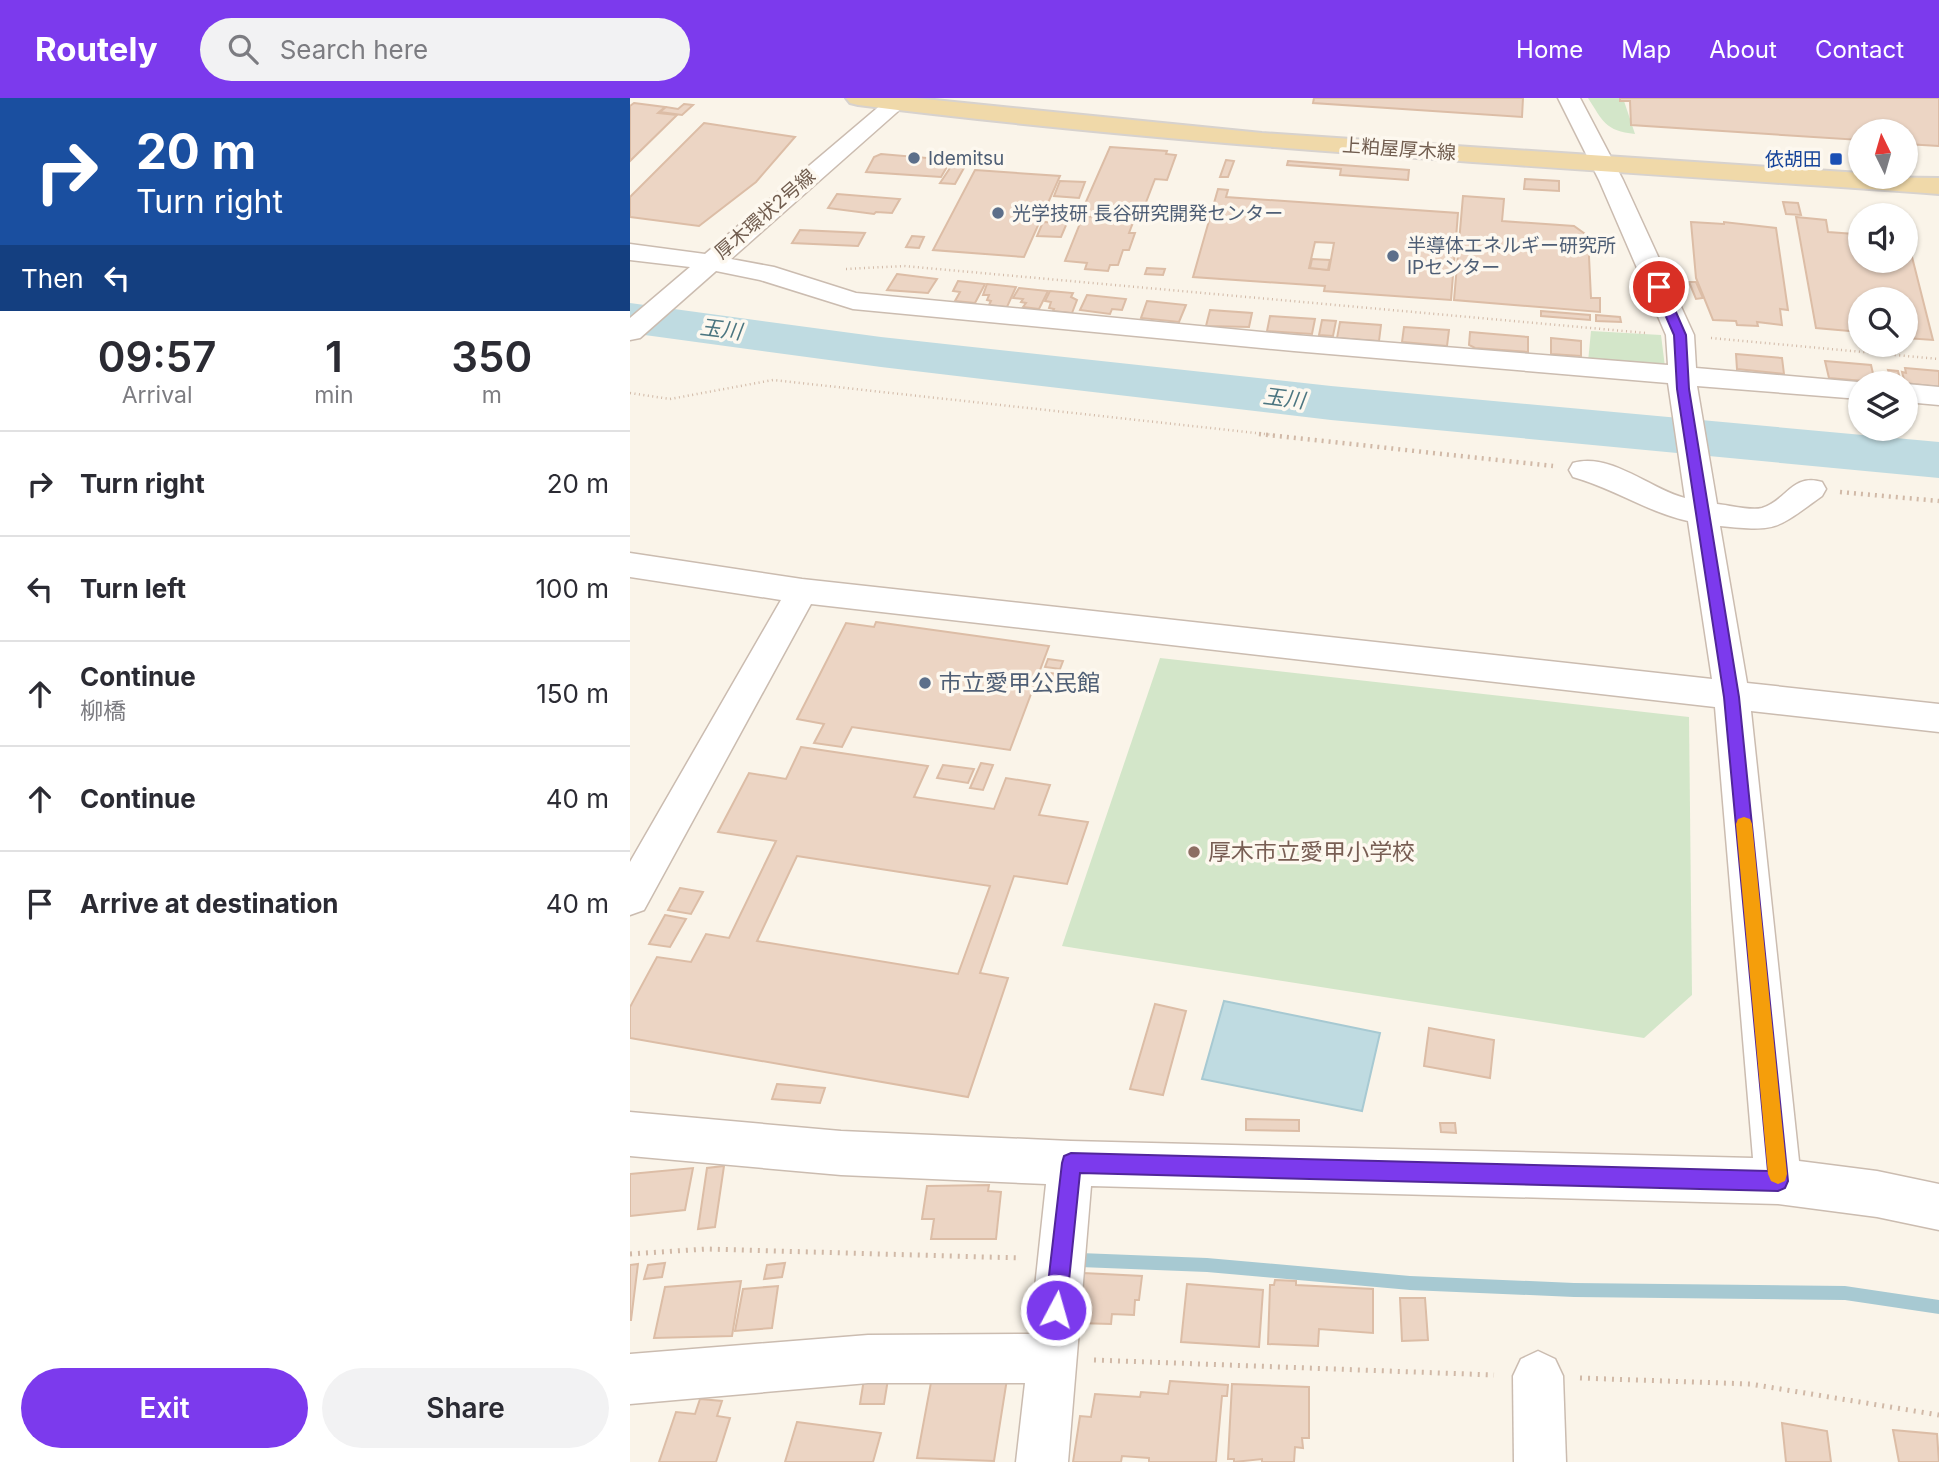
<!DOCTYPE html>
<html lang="en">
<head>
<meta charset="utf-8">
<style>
  :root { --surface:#fff; --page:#f2f2f3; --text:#2b2b33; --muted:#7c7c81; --line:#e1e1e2; --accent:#7c3aed }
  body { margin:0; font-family:Inter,"Noto Sans JP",sans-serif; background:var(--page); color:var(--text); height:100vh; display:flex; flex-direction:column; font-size:26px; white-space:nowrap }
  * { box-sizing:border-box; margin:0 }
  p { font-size:23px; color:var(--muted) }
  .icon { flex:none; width:38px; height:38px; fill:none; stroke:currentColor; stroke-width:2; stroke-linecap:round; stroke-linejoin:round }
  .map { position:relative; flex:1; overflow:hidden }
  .sheet { display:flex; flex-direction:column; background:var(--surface); width:630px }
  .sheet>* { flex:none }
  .banner { background:#1a4fa0; color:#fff; overflow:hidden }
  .needle { width:46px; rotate:355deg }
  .tools { position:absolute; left:1218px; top:21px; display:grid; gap:14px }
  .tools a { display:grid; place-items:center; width:70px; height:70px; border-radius:50%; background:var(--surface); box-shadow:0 2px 5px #0004; font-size:35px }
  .pin { position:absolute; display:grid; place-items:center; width:60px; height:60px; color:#fff; margin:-30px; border:4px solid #fff; border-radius:50%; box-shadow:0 2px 7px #0007 }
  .me { position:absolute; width:77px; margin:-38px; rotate:6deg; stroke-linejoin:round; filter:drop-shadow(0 0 5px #0008) }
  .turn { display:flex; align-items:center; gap:24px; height:147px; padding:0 21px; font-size:32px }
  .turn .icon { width:91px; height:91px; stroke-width:2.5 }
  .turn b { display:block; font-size:49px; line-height:60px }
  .then { display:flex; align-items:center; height:66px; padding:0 21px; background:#0003; gap:14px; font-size:26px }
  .eta { display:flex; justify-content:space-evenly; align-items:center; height:119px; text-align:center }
  .eta b { font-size:42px; font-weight:600; line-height:49px }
  .cta { display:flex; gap:14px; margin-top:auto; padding:14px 21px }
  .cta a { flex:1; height:80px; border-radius:42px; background:var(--accent); color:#fff; font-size:28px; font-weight:600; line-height:80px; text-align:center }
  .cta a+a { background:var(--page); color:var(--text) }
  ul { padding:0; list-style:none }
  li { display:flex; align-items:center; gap:21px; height:105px; padding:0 21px; border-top:2px solid var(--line) }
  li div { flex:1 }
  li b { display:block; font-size:26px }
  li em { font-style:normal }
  header { display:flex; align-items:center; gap:42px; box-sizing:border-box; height:98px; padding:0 35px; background:var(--accent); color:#fff }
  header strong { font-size:33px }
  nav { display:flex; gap:38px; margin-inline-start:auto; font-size:24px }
  .search { width:490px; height:63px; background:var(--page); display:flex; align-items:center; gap:18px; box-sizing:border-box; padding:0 24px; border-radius:38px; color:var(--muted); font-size:26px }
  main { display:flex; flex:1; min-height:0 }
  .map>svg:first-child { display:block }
</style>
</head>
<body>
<header>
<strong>Routely</strong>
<div class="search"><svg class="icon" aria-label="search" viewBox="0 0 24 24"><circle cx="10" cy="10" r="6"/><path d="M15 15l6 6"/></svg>Search here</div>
<nav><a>Home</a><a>Map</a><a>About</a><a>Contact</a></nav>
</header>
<main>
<section class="sheet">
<div class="banner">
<div class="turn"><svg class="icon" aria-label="right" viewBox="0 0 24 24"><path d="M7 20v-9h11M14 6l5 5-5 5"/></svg><div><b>20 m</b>Turn right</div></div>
<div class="then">Then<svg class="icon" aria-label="left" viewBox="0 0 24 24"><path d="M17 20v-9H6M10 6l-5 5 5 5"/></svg></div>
</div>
<div class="eta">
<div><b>09:57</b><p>Arrival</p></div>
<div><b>1</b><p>min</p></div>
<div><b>350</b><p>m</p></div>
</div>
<ul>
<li><svg class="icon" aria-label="right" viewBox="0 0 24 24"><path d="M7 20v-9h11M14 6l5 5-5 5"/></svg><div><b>Turn right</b></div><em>20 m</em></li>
<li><svg class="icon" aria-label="left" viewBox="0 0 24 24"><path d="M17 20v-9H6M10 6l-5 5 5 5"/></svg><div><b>Turn left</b></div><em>100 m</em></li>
<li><svg class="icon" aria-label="ahead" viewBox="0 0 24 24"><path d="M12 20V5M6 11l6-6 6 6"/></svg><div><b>Continue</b><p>柳橋</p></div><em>150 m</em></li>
<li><svg class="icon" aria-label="ahead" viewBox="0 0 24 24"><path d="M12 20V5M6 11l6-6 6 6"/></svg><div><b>Continue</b></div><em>40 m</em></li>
<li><svg class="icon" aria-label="arrive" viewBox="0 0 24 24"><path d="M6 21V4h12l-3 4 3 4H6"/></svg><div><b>Arrive at destination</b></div><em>40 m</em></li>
</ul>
<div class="cta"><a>Exit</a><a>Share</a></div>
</section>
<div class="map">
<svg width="1309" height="1364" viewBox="0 0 1309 1364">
  <rect width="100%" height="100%" fill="#faf4e9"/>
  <g fill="#d3e6c9">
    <path d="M958,0h35l12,36c-30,-3 -32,-13 -47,-36z"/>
    <polygon points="961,233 1031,237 1035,269 958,264"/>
    <polygon points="530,560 1059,619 1062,897 1014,940 432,848"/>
  </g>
  <polygon fill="#bfdbe1" stroke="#a7c9d2" stroke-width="2" points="594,903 750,935 732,1013 572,981"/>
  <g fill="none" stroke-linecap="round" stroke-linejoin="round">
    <polygon fill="#a7c9d2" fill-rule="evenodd" points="450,1155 577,1160 780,1178 944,1185 1215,1188 1309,1202 1309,1216 1215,1202 944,1199 780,1192 577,1174 450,1169 445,1167 443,1162 445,1157"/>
    <polygon fill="#bfdbe1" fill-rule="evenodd" points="0,205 251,239 701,288 1309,344 1309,380 701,322 251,269 0,235"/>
  </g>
  <g fill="#ecd5c4" stroke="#dcbda6" stroke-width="2" fill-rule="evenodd">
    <polygon points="684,0 893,0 892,19 683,5"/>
    <polygon points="990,0 1309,0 1309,48 1276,46 1276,33 1230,33 1230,42 1001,27 1000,3 990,3"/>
    <polygon points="4,5 35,9 28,15 47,17 0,63 0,8"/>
    <polygon points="54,6 63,7 52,17 30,14 36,9 48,11"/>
    <polygon points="74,25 165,39 126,84 69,128 0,119 0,99"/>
    <polygon points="480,49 537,53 536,56 546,57 537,82 525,81 510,120 451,115"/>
    <polygon points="251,56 321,62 311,79 236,74 244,59"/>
    <polygon points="328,58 340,59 325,86 310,85"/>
    <polygon points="346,58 360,59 355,69 341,68"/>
    <polygon points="596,62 604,63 598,79 590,79"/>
    <polygon points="658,63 779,72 778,82 710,77 711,71 657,67"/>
    <polygon points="345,72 430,78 394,159 303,152"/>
    <polygon points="895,81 929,83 929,93 894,91"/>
    <polygon points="430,83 455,84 449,100 424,98"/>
    <path d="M588,91l10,1 -2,7 232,16 -7,87 -127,-9 1,-5 -132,-9zM685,144l19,1 -5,27 -20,-2z"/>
    <polygon points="207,96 270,101 262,115 246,114 244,116 198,110"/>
    <polygon points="833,98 874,101 872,123 944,128 958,138 961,200 970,200 970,214 824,202"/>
    <polygon points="1153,104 1168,105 1171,117 1156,116"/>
    <polygon points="453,118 504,122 499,135 505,135 499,152 493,152 488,167 480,167 478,173 455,171 457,165 435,163"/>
    <polygon points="1166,119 1196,122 1198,134 1225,136 1230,139 1230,163 1276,163 1278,143 1303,242 1276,240 1276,201 1230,201 1230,234 1186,230"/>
    <polygon points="413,124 437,125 431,139 407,138"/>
    <polygon points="1061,124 1094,126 1094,124 1146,130 1158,212 1150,211 1152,227 1127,224 1128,228 1107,227 1106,223 1083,222 1066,180"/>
    <polygon points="170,132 235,135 228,148 162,145"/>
    <polygon points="282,138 294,139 289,150 276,149"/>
    <polygon points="682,161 700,162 698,172 680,170"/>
    <polygon points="517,170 535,171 533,177 515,176"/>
    <polygon points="267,176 307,181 298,195 257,192"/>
    <polygon points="328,183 355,186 345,205 325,203 330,194 323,193"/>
    <polygon points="1059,184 1066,184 1073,200 1066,201"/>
    <polygon points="357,186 386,189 377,209 359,207 361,203 357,202 359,197 353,197"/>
    <polygon points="389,190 418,193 409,211 393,209 396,205 391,204 393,201 383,200"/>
    <polygon points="420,193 443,195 441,199 447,202 442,215 423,213 424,211 419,210 421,204 415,203"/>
    <polygon points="457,197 496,201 492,212 482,211 480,216 450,212"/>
    <polygon points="517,203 556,207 549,224 511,220"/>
    <polygon points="580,212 622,215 619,229 576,228"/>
    <polygon points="911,213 960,217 960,222 911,218"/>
    <polygon points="966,217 990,219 991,224 966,223"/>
    <polygon points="640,218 685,221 682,236 637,233"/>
    <polygon points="692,222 706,223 703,238 689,237"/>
    <polygon points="710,224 751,227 749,243 707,240"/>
    <polygon points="774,229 819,232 817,248 772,244"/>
    <polygon points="840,234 898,239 898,254 845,250 839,247"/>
    <polygon points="921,240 951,243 951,258 921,256"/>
    <polygon points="1106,256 1152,260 1154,276 1107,271"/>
    <polygon points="1195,263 1241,267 1245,284 1199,280"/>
    <polygon points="1275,270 1309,273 1309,289 1275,285 1272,274 1276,275"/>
    <polygon points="1258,272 1268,273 1271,285 1262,285"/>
    <polygon points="246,524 419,548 380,652 222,629 212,649 184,645 194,626 167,621 216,525 244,529"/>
    <polygon points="418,561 433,563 430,571 415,569"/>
    <polygon points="413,574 428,576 425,585 410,582"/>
    <path d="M171,649l127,19 -14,31 80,12 12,-31 44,7 -11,30 49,7 -21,62 -53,-8 -34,97 28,5 -40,119 -338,-59v-31l27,-50 34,5 15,-28 23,4 47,-97 -58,-9 31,-59 37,6zM167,758l193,30 -32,88 -201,-33z"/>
    <polygon points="351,665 363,667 353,692 340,690"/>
    <polygon points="313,667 344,671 338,685 307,680"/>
    <polygon points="50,790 73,794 61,816 38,812"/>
    <polygon points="35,817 56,821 40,849 19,846"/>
    <polygon points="525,906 556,913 533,997 500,991"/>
    <polygon points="799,930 864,942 860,980 794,968"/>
    <polygon points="147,986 195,990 190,1005 142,1001"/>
    <polygon points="616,1021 669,1022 669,1033 616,1032"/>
    <polygon points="810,1025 825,1025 826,1035 811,1034"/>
    <polygon points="94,1068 85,1129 68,1131 77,1070"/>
    <polygon points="63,1070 55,1112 0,1118 0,1076"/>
    <polygon points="359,1087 358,1093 371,1094 366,1141 301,1141 304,1121 292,1121 297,1088"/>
    <polygon points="35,1165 32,1179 14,1181 18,1167"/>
    <polygon points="155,1165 152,1179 134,1181 137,1167"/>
    <polygon points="8,1166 1,1222 0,1222 0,1167"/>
    <polygon points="453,1175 512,1178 509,1202 505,1202 504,1217 482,1216 481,1226 447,1225"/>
    <polygon points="645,1182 666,1183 666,1187 743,1191 743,1235 689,1231 688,1248 638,1246 640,1187 644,1187"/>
    <polygon points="111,1183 102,1238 24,1240 35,1189"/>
    <polygon points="557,1186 633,1192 629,1249 551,1244"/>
    <polygon points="148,1188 142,1230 105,1233 113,1191"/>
    <polygon points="770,1200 795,1200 798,1242 772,1243"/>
    <polygon points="302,1279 377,1281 364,1363 287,1360"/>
    <polygon points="234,1281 258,1281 254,1306 230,1306"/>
    <polygon points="540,1283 598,1287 597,1298 592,1298 586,1364 519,1364 519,1360 492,1358 491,1364 443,1364 450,1318 461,1319 465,1296 510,1299 511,1294 538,1296"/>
    <polygon points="602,1286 679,1289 679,1340 672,1340 673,1350 665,1349 664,1364 632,1364 632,1361 604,1364 604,1361 598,1361"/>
    <polygon points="70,1301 92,1303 87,1318 100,1320 86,1364 29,1364 46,1314 65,1316"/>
    <polygon points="167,1324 251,1335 243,1364 155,1364"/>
    <polygon points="1152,1325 1197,1333 1201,1364 1156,1364"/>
    <polygon points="1263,1332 1307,1336 1309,1364 1269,1364"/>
  </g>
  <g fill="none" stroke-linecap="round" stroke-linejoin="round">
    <g stroke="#cbbcb0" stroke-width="3">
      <g id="minor">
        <path d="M259,0h24l-182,161 43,8 82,26 438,42 374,30 -2,-30 -67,-155 -41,-82h22l43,82 71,155 2,33 173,15h-9v16l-163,-13 20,118c12,1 33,7 45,4 24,-7 30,-35 60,-26l4,7 -4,7c-46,33 -44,36 -102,30l27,157 192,21v28l-188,-21 48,450 78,10 62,13v46l-62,-13 -99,-13 -687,-18 -23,276h-52l9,-79h-157l-238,21v-50l238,-19 162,-1 16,-150 -205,-9 -211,-19v-44l211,19 230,10 682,17 -38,-451 -904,-103 -167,306 -14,5v-53l151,-262 -151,-23v-24l172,26 910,100 -24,-158c-41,-9 -75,-33 -115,-44l-4,-7 4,-7c38,-11 77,26 112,35l-17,-115 -374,-32 -441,-42 -93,-29 -44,-9 -76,67 -10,2v-22l60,-51 -60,-7v-16l75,10z"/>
        <polygon points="1276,286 1309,289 1309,307 1276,304"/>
        <polygon points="908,1253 925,1261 933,1278 936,1364 884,1364 883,1278 891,1261"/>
      </g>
    </g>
    <g stroke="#d7d2ce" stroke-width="4">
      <path id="major" d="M216,0h69l347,35 598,40v4l79,1v16c-361,-26 -722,-44 -1081,-89l-8,-2z"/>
    </g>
    <g stroke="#d1b9a7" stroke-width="2.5" stroke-dasharray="1 3.5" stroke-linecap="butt">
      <polyline points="216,171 274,168 1016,235"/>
      <polyline points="1081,240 1309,261"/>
      <polyline points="0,295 40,301 143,282 644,337"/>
    </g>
    <g stroke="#d1b9a7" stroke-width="4.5" stroke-dasharray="2 5" stroke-linecap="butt">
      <polyline points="629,336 923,368"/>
      <polyline points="1210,394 1309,403"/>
    </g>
    <g stroke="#d1b9a7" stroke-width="5" stroke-dasharray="2 6" stroke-linecap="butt">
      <polyline points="0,1156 76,1151 391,1160"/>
      <polyline points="464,1262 864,1277"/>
      <polyline points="950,1280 1120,1286 1309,1317"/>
    </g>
    <use href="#minor" fill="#fff" fill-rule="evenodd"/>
    <use href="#major" fill="#f0d9a9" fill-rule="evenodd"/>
  </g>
  <polygon fill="#7c3aed" stroke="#51269a" stroke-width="2" points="1025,187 1035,189 1056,237 1059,291 1109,599 1158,1083 1155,1090 1148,1093 450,1075 436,1212 433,1219 426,1222 418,1219 415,1212 432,1065 434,1058 441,1055 1138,1073 1094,599 1047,291 1044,237 1023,189"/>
  <polygon fill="#f59e0b" points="1114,719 1120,721 1122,726 1157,1076 1155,1083 1148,1086 1141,1083 1138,1076 1106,726 1108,721"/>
  <g fill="#5c6f8a" stroke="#fdf8ef" stroke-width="2.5">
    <circle cx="284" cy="60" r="7"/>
    <circle cx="368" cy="115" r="7"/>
    <circle cx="763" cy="158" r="7"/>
    <circle cx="295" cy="585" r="7"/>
  </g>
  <rect fill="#1a4fb4" stroke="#fdf8ef" stroke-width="2.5" x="1199" y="54" width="14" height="14" rx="3.5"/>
  <circle fill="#8d6e63" stroke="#fdf8ef" stroke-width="2.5" cx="564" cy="754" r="7"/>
  <g text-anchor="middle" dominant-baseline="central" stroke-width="7" stroke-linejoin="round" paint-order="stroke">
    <g font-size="19" fill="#715d4f" stroke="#fdf8ef">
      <text transform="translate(769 51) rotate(4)">上粕屋厚木線</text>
      <text transform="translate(135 116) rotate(-41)">厚木環状2号線</text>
    </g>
    <g font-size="19" fill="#4e5e75" stroke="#fdf8ef" text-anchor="start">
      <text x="298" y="60">Idemitsu</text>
      <text x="382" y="115">光学技研 長谷研究開発センター</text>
      <text x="777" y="147">半導体エネルギー研究所<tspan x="777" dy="22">IPセンター</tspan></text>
    </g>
    <g font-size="19" fill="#164399" stroke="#fdf8ef" text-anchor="end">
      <text x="1192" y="61">依胡田</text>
    </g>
    <g font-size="21" font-style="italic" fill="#4c7681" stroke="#fdf8ef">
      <text transform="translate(91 231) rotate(7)">玉川</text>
      <text transform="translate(654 300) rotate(7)">玉川</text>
    </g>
    <g font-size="23" fill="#4e5e75" stroke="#fdf8ef" text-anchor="start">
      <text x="309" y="585">市立愛甲公民館</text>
    </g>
    <g font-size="23" fill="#785e54" stroke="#fdf8ef" text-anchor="start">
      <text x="578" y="754">厚木市立愛甲小学校</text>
    </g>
  </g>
</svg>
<div class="tools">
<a><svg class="needle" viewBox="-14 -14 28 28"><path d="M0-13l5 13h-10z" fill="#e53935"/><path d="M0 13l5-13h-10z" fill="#7c7c81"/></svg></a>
<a><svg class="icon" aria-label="sound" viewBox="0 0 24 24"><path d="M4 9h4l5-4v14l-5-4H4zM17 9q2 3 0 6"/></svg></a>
<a><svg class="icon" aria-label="search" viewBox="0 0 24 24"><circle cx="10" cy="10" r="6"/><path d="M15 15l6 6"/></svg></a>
<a><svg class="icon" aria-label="layers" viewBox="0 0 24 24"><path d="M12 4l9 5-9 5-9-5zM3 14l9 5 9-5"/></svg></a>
</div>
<div class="pin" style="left:1029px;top:189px;background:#d93025"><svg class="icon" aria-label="arrive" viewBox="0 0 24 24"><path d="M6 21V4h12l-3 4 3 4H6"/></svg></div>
<svg class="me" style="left:426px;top:1212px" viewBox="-20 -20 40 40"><circle r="17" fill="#7c3aed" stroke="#fff" stroke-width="3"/><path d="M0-11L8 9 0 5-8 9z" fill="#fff"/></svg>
</div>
</main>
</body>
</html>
